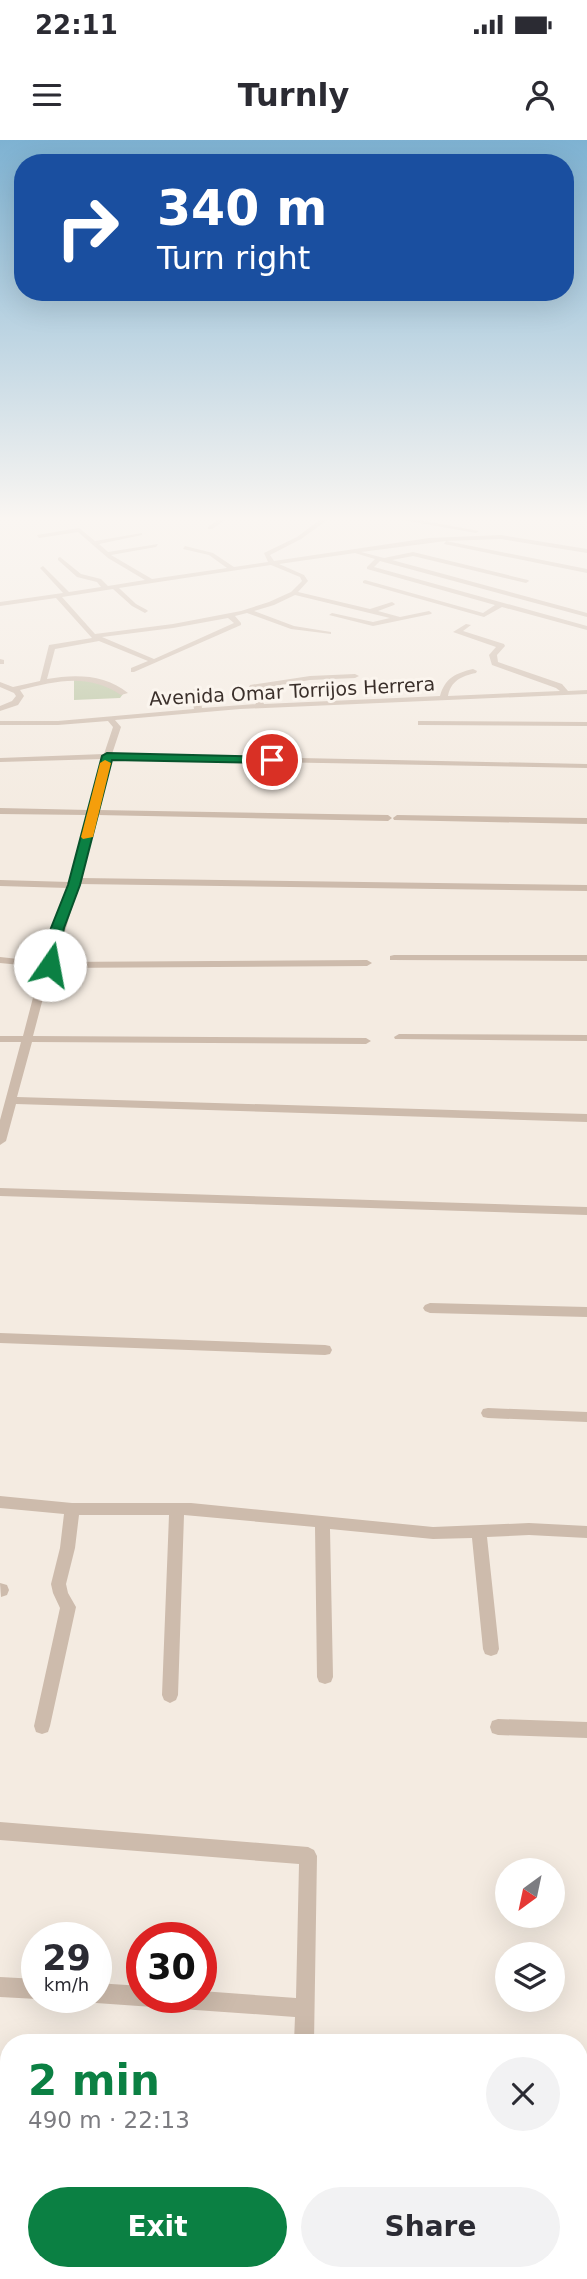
<!DOCTYPE html>
<html lang="en">
<head>
<meta charset="utf-8">
<style>
  :root { --surface:#fff; --page:#f2f2f3; --text:#2b2b33; --muted:#7c7c81; --accent:#0b8043 }
  body { margin:0; font-family:"DejaVu Sans",sans-serif; background:var(--page); color:var(--text); height:100vh; display:flex; flex-direction:column; font-size:26px; white-space:nowrap }
  * { box-sizing:border-box; margin:0 }
  p { font-size:23px; color:var(--muted) }
  .icon { flex:none; width:38px; height:38px; fill:none; stroke:currentColor; stroke-width:2; stroke-linecap:round; stroke-linejoin:round }
  .map { position:relative; flex:1; overflow:hidden }
  .panel { position:absolute; left:0px; top:1894px; width:588px; height:247px; display:flex; flex-direction:column; background:var(--surface); border-radius:28px 28px 0 0; box-shadow:0 7px 28px #0002 }
  .panel>* { flex:none }
  .top-card { position:absolute; left:14px; top:14px; width:560px; height:147px; border-radius:28px; box-shadow:0 7px 28px #0002; background:#1a4fa0; color:#fff; overflow:hidden }
  .needle { width:46px; rotate:213deg }
  .tools { position:absolute; left:495px; top:1718px; display:grid; gap:14px }
  .tools a { display:grid; place-items:center; width:70px; height:70px; border-radius:50%; background:var(--surface); box-shadow:0 7px 28px #0002; font-size:35px }
  .speed { position:absolute; left:21px; top:1782px; display:flex; gap:14px; font-size:35px; font-weight:700; text-align:center }
  .speed>* { display:grid; place-content:center; width:91px; height:91px; border-radius:50%; background:var(--surface); box-shadow:0 7px 28px #0002; line-height:1 }
  .speed small { font-size:18px; font-weight:400 }
  .speed .limit { border:10px solid #d22; background:#fff; color:#111 }
  .pin { position:absolute; display:grid; place-items:center; width:60px; height:60px; color:#fff; margin:-30px; border:4px solid #fff; border-radius:50%; box-shadow:0 2px 7px #0007 }
  .me { position:absolute; width:77px; margin:-38px; rotate:12deg; stroke-linejoin:round; filter:drop-shadow(0 0 5px #0008) }
  .turn { display:flex; align-items:center; gap:24px; height:147px; padding:0 28px; font-size:32px }
  .turn .icon { width:91px; height:91px; stroke-width:2.5 }
  .turn b { display:block; font-size:49px; line-height:60px }
  .round { display:grid; place-items:center; flex:none; width:74px; height:74px; border-radius:37px; background:var(--page) }
  .summary { display:flex; align-items:center; justify-content:space-between; height:119px; padding:0 28px }
  h1 { font-size:42px; font-weight:600; line-height:52px; color:var(--accent) }
  .action { display:flex; gap:14px; margin-top:auto; padding:14px 28px }
  .action a { flex:1; height:80px; border-radius:42px; background:var(--accent); color:#fff; font-size:28px; font-weight:600; line-height:80px; text-align:center }
  .action a+a { background:var(--page); color:var(--text) }
  .status { display:flex; justify-content:space-between; align-items:center; height:49px; padding:0 35px; background:var(--surface); direction:ltr }
  .status svg { height:19px; fill:currentColor }
  header { display:flex; justify-content:space-between; align-items:center; height:91px; padding:0 28px; background:var(--surface); font-size:32px; font-weight:600 }
  .map>svg:first-child { display:block }
</style>
</head>
<body>
<div class="status"><b>22:11</b><svg viewBox="0 0 49 12"><path d="M0 12V9h3v3zM5 12V6h3v6zM10 12V3h3v9zM15 12V0h3v12zM26 1h20v11H26zM47 4h2v5h-2z"/></svg></div>
<header><svg class="icon" aria-label="menu" viewBox="0 0 24 24"><path d="M4 6h16M4 12h16M4 18h16"/></svg>Turnly<svg class="icon" aria-label="person" viewBox="0 0 24 24"><circle cx="12" cy="8" r="4"/><path d="M4 21q1-7 8-7t8 7"/></svg></header>
<div class="map">
<svg width="587" height="2139" viewBox="0 0 587 2139">
  <rect width="100%" height="100%" fill="#f4ebe1"/>
  <polygon fill="#b8c4a0" points="91,539 123,554 120,558 74,560 74,540"/>
  <g fill="none" stroke-linecap="round" stroke-linejoin="round">
    <g fill="#cdbbac" fill-rule="evenodd">
      <polygon points="223,376 231,376 212,389 208,389 208,387"/>
      <path d="M325,376h8l-32,23 -31,16 4,6 155,-23 72,-3 86,14v4l-86,-14 -55,2 141,28v4l-143,-29 2,-3 -85,11 23,6 29,-6 115,28 1,1 -3,2 -113,-27 -21,4 195,53v4l-207,-56 -6,6 213,59v4l-85,-23 -18,10 -121,-34v-2l2,-1 118,33 12,-8 -128,-36v-2l8,-8 -20,-6 -76,11 25,11 4,6 -10,11 72,17 22,-7 3,2 -1,1 -16,6 22,6 29,-6 3,2 -1,1 -58,12 -44,-11 3,-2 41,9 17,-4 -95,-23 -21,10 -20,6 40,15 37,6v2l-40,-5 -44,-16 -12,3 6,7v2l-107,47h-3v-4l17,-7 -49,-20 -44,8 -8,30c28,-5 58,-5 81,14l-7,2c-34,-22 -64,-14 -101,-5l4,6 -6,9 -18,6v-5l12,-5 4,-5 -2,-3 -14,-6v-5l13,5 27,-6 9,-36 43,-7 -36,-40 -56,8v-4l63,-9 -22,-24 -1,-1 3,-2 26,26 32,-5 -4,-5 -20,-5 -19,-17v-2l2,-1 21,17 20,5 7,7 37,-6 -37,-22 -30,-26 -39,6 -2,-3 42,-7 16,13 47,-8v2l-43,9 9,8 50,-8 -2,3 -45,8 41,24 75,-11 -18,-13 -26,-6 2,-3 28,7 21,14 34,-5 -4,-9 33,-16zM271,425l29,12 2,4 -11,11 -22,10 -28,9 -68,13 -78,10 -33,-37 51,-8 19,17 13,7 3,-2 -1,-1 -11,-6 -17,-16zM228,478l6,5 -80,36 -52,-22 71,-9z"/>
      <polygon points="380,376 397,376 479,391 476,393"/>
      <path d="M466,484l5,1 -8,6 41,13 1,2 -8,9 1,7 64,22 6,7 19,-1v4l-347,15 -125,11 6,7 -9,27 475,10v4l-476,-9 -13,51 290,5 4,3 -4,3 -291,-6 -16,63 506,7v6l-508,-7 -23,78 311,-2 5,3 -5,3 -316,2 -18,68 333,2 5,3 -5,3 -334,-2 -15,55 570,17v8l-571,-18 -10,37 -6,4v-25l21,-78h-21v-6h23l18,-69 -41,-4v-6l46,5 22,-74 -68,-2v-6l70,2 18,-67 -88,-1v-6l89,2 14,-51 -103,3v-4l104,-4 9,-27 -5,-6 -50,4h-58v-4h58l136,-12 -3,-18 4,-2 4,2 3,17 54,-4 -7,-17 1,-2 60,-9 45,-2 4,2 -4,2 -45,2 -53,9 7,15 176,-8c5,-18 16,-23 33,-27l4,2 -1,2c-15,3 -25,8 -28,23l112,-5 -4,-3 -64,-23 -3,-10 7,-8 -43,-15z"/>
      <polygon points="0,519 4,520 4,524 0,524"/>
      <polygon points="418,581 587,582 587,586 421,585 418,585"/>
      <polygon points="397,675 587,678 587,684 394,680 393,678"/>
      <polygon points="394,815 587,815 587,821 390,820 390,816"/>
      <polygon points="399,894 587,895 587,901 395,899 394,897"/>
      <polygon points="0,1048 587,1067 587,1075 0,1056"/>
      <polygon points="430,1163 587,1167 587,1177 430,1173 425,1171 423,1168 425,1165"/>
      <polygon points="0,1193 325,1205 330,1206 332,1210 330,1214 325,1215 0,1203"/>
      <polygon points="488,1268 587,1272 587,1282 488,1278 483,1277 481,1273 483,1269"/>
      <polygon points="0,1356 72,1363 191,1363 433,1387 529,1383 587,1386 587,1398 529,1395 487,1397 499,1509 497,1514 491,1516 485,1514 483,1509 472,1398 433,1399 330,1389 333,1537 331,1542 325,1544 319,1542 317,1537 315,1387 184,1375 178,1555 176,1560 170,1563 164,1560 162,1555 169,1375 79,1375 75,1408 66,1444 68,1453 76,1467 50,1586 48,1592 42,1594 36,1592 34,1586 60,1468 53,1453 51,1444 60,1408 64,1374 0,1368"/>
      <polygon points="0,1443 7,1445 9,1450 7,1455 1,1457"/>
      <polygon points="498,1579 587,1582 587,1598 498,1595 492,1593 490,1587 492,1581"/>
      <polygon points="0,1682 308,1707 314,1710 317,1716 314,1902 294,1902 295,1877 96,1863 89,1860 88,1857 96,1857 96,1843 142,1846 142,1857 201,1857 201,1851 296,1858 299,1724 0,1700"/>
      <polygon points="0,1837 37,1839 37,1857 42,1857 37,1859 0,1857"/>
      <rect x="579" y="2100" width="8" height="22"/>
      <polygon points="0,2107 9,2108 9,2130 0,2129"/>
      <polygon points="224,2132 313,2132 315,2135 313,2139 227,2139"/>
    </g>
  </g>
  <linearGradient id="sky" x2="0" y2="1"><stop stop-color="#7eb2d2"/><stop offset="0.56" stop-color="#faf6f2"/><stop offset="1" stop-color="#faf6f2" stop-opacity="0"/></linearGradient>
  <rect width="587" height="676" fill="url(#sky)"/>
  <polygon fill="#0b8043" stroke="#07532c" stroke-width="2" points="107,613 272,617 277,620 272,623 112,620 80,745 64,788 56,825 50,829 45,828 43,825 51,788 68,745 102,616"/>
  <polygon fill="#f59e0b" points="105,620 111,623 93,697 83,699 81,697 100,623"/>
  <g text-anchor="middle" dominant-baseline="central" stroke-width="6" stroke-linejoin="round" paint-order="stroke">
    <g font-size="19" fill="#3b302b" stroke="#fbf5ee">
      <text transform="translate(292 551) rotate(-3)">Avenida Omar Torrijos Herrera</text>
    </g>
  </g>
</svg>
<div class="tools">
<a><svg class="needle" viewBox="-14 -14 28 28"><path d="M0-13l5 13h-10z" fill="#e53935"/><path d="M0 13l5-13h-10z" fill="#7c7c81"/></svg></a>
<a><svg class="icon" aria-label="layers" viewBox="0 0 24 24"><path d="M12 4l9 5-9 5-9-5zM3 14l9 5 9-5"/></svg></a>
</div>
<div class="speed"><div>29<small>km/h</small></div><div class="limit">30</div></div>
<div class="pin" style="left:272px;top:620px;background:#d93025"><svg class="icon" aria-label="arrive" viewBox="0 0 24 24"><path d="M6 21V4h12l-3 4 3 4H6"/></svg></div>
<svg class="me" style="left:50px;top:825px" viewBox="-20 -20 40 40"><circle r="19" fill="#fff"/><path d="M0-13L10 11 0 6-10 11z" fill="#0b8043"/></svg>
<div class="top-card">
<div class="turn"><svg class="icon" aria-label="right" viewBox="0 0 24 24"><path d="M7 20v-9h11M14 6l5 5-5 5"/></svg><div><b>340 m</b>Turn right</div></div>
</div>
<section class="panel">
<div class="summary"><div><h1>2 min</h1><p>490 m · 22:13</p></div><a class="round"><svg class="icon" aria-label="close" viewBox="0 0 24 24"><path d="M6 6l12 12M18 6L6 18"/></svg></a></div>
<div class="action"><a>Exit</a><a>Share</a></div>
</section>
</div>
</body>
</html>
